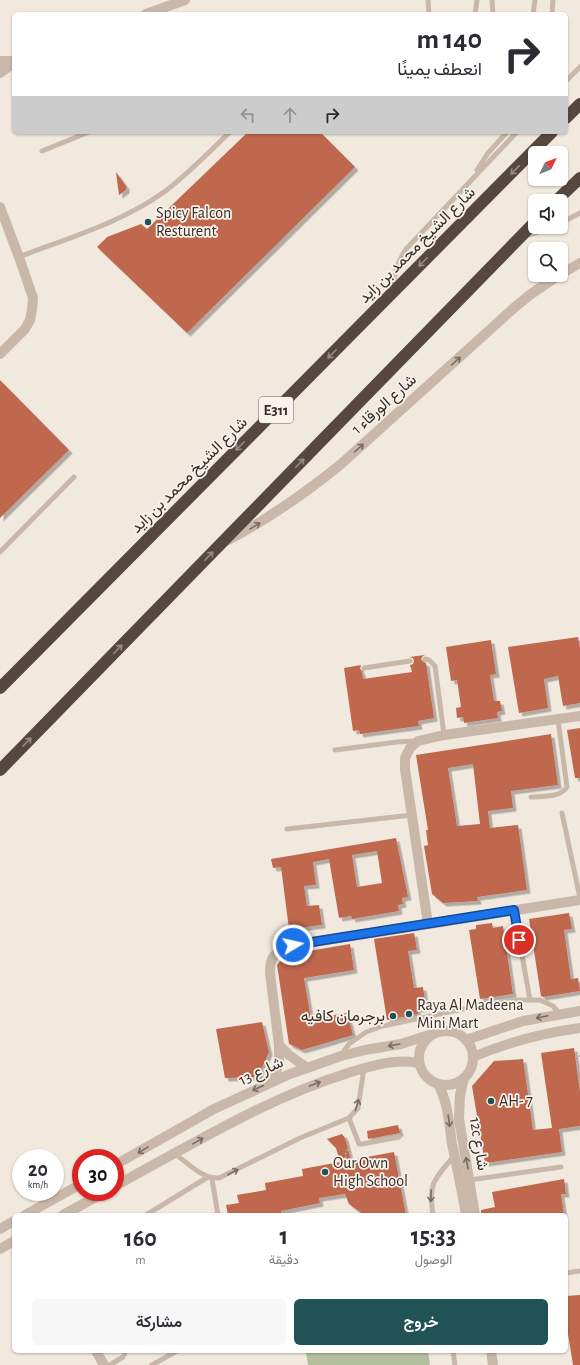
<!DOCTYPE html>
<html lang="ar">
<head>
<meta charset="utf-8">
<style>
  :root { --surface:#fff; --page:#f7f7f7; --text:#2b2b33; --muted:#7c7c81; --accent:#215356 }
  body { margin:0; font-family:"Alegreya Sans",Vazirmatn,sans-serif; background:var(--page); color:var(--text); direction:rtl; height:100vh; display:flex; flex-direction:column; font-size:15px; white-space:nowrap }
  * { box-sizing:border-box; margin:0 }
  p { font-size:13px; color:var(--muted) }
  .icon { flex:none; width:22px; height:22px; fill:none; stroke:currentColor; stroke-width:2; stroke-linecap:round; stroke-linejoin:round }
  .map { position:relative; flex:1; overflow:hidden; direction:ltr }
  .drawer { position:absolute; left:12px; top:1213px; width:556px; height:140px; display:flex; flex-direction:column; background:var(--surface); border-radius:6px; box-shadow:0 1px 3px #0004; direction:rtl }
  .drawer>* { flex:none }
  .top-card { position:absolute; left:12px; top:12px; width:556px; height:122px; border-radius:6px; box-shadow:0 1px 3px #0004; direction:rtl; background:#fff; color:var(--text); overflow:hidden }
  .needle { width:26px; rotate:47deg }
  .buttons { position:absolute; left:528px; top:146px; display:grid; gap:8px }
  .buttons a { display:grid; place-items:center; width:40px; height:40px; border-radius:6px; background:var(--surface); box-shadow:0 1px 3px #0004; font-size:20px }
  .speed { position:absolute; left:12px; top:1149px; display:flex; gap:8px; font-size:20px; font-weight:700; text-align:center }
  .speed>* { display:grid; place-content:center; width:52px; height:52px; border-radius:50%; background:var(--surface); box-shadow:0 1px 3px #0004; line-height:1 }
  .speed small { font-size:10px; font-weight:400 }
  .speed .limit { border:6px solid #d22; background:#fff; color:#111 }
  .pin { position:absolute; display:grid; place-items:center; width:34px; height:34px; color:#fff; margin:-17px; border:2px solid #fff; border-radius:50%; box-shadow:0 1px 4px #0007 }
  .me { position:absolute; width:44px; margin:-22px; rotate:81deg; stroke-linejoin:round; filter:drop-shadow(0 0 3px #0008) }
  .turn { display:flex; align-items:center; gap:14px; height:84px; padding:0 20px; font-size:18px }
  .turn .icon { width:52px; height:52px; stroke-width:2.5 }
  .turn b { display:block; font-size:28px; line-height:34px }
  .lanes { display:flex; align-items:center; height:38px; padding:0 20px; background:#0003; justify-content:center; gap:20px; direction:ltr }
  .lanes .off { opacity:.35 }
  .eta { display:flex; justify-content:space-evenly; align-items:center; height:68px; text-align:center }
  .eta b { font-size:24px; font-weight:600; line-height:28px }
  .cta { display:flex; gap:8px; margin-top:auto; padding:8px 20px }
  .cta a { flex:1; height:46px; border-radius:6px; background:var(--accent); color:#fff; font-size:16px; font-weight:600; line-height:46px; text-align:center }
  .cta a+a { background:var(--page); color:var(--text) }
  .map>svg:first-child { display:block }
</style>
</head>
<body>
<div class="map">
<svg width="580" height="1365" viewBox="0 0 580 1365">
  <defs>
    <filter id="shadow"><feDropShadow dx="3.5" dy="3.5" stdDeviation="0" flood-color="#0004"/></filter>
  </defs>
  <rect width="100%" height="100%" fill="#f1e8de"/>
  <polygon fill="#b5c09e" points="315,1351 428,1351 430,1365 308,1365 306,1353"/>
  <g fill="#bf674d" fill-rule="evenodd" filter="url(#shadow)">
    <polygon points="248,132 320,132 355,167 187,333 97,247 107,237 141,224 147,229"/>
    <polygon points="116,172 126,186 126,190 119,195"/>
    <polygon points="0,380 69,450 0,518"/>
    <polygon points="578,637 580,648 580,703 563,706 558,676 544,679 548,708 519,713 508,647"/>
    <polygon points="491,640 496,674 490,675 494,701 500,701 502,711 497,712 498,718 464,723 463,717 457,718 456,708 461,707 457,680 451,681 446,647"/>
    <polygon points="425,655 422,657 421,660 423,662 426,663 434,718 418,721 419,726 360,734 359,730 353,731 344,668 361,665 360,669 362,672 363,679 412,672 410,665 413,664 414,661 413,658 409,657"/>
    <polygon points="580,728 580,778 575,778 567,730"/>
    <path d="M551,734l7,51 -47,6 2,17 -25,3 2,17 28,-3 9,65 -50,7 1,4 -35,2 -11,-9 -8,-48 4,-1 -2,-15h2l-12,-75zM473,764l7,60 -23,2 -9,-58z"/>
    <path d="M396,838l12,59 -6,1 1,6 -5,1 1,6 -47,8 -1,-3 -12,2 -10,-59 -16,3 3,23 -12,1 3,20 12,-1 3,20 -33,4 -8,-62 -8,1 -2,-9zM377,851l5,32 -25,4 -5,-32z"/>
    <polygon points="569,913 572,929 564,930 571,979 578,978 580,991 543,997 541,996 529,919"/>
    <polygon points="492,923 493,928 503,926 513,994 480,999 469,930 476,929 476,925"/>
    <polygon points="414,933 417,950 408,951 414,988 423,987 426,1008 417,1009 418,1014 387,1020 374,939"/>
    <polygon points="350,944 354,970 304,978 311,1019 347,1013 353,1035 302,1050 289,1044 277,965 285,955"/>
    <polygon points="262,1022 269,1052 258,1077 225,1078 216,1029"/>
    <polygon points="574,1048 580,1092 580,1126 559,1129 562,1152 485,1163 472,1086 494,1061 523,1059 533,1130 552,1128 541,1053"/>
    <polygon points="398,1125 400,1133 368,1139 367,1131"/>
    <polygon points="342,1134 345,1138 351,1160 394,1152 406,1215 364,1215 349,1204 345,1194 319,1198 320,1203 281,1211 282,1215 228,1215 226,1205 239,1203 237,1195 266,1190 265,1183 303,1176 302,1169 340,1162 336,1148 327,1139"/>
    <polygon points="564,1179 566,1194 561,1194 564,1215 481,1215 481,1210 495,1207 492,1192"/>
    <polygon points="580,1295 580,1365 573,1365 568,1334 566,1334 566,1296"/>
  </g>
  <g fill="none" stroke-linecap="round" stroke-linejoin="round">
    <g stroke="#b4a294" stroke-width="2" stroke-dasharray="2 2" stroke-linecap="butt">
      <polyline points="580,1055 580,1057"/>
      <polyline points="346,1138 349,1147 345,1155 347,1167"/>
    </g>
    <g stroke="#c9b8aa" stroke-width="5">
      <polyline points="428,0 429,14"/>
      <polyline points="492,0 493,14"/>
      <polyline points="475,14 477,0"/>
      <polyline points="533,14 535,0"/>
      <polyline points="552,14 553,0"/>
      <polyline points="566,81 580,67"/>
      <polyline points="42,151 89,132"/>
      <polyline points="477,170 488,153 507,132"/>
      <polyline points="561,223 580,213"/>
      <polyline points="525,236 553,227"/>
      <path d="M19,257c49,-19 102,-34 145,-65 24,-18 45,-40 66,-60"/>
      <path d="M394,290c-2,-16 4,-29 13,-42l110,-116"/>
      <polyline points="0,552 74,477"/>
      <polyline points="425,659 429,660 435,666 444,735"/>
      <polyline points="364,668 410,661"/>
      <polyline points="335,750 397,742 415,741"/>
      <path d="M531,797c11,-1 29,1 36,-10l-9,-67"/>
      <polyline points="562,813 580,898"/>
      <polyline points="287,829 412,815"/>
      <polyline points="514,910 530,1000"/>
      <polyline points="341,1055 349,1044 366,1032 383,1026 463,1009 515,1000 540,1000 553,1006 560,1014"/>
      <polyline points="349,1118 359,1144 362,1144 399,1137"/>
      <path d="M175,1154c13,9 27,25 44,24l81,-40 49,-20 9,-10 6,-40"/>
      <polyline points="212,1179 218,1215"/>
      <polyline points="470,1180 561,1167"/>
      <polyline points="146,1215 208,1177"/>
      <path d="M433,1215c-5,-32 1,-35 21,-59"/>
      <polyline points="566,1273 580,1271"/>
      <polyline points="453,1351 455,1365"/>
      <polyline points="110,1365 123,1357 126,1351"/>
      <polyline points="152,1365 177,1351"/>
    </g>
    <g stroke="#c9b8aa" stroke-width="10">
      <polyline points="0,207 19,257 33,298 32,309 30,320 25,329 0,354"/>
      <polyline points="428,924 405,769 405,758 410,748 418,741 444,735 580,716"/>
      <polyline points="279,1045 289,1055 306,1067"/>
      <path d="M274,1081l5,-21v-15l-9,-72c0,-13 2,-17 13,-26l297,-47"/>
      <polyline points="96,1351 104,1365"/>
    </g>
    <g stroke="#c9b8aa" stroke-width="10">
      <polyline points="146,14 185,0"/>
      <polyline points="0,61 14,61"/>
      <polyline points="0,73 14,63"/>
      <polyline points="561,274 580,263"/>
      <path d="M226,541c41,-21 78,-47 114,-76l175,-158 16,-13 28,-19"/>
      <circle cx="446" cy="1058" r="27"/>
      <polyline points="466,1040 523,1021 580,1011"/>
      <path d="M473,1057c35,-15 70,-24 107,-29"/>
      <polyline points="464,1078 460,1095 459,1119 475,1215"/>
      <path d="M438,1084c10,18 11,39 14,60 5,24 10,47 14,71"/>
      <polyline points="115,1165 214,1109 290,1074 341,1056 365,1050 401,1044 432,1034"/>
      <path d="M115,1186c76,-41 150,-87 233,-113 23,-7 46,-15 71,-10"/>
      <polyline points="25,1215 81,1184"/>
      <polyline points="63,1215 105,1192"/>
      <polyline points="0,1229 14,1221"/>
      <polyline points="0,1249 14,1241"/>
      <polyline points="491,1351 493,1365"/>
    </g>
    <g stroke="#574741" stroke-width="12">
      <polyline points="566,118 580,104"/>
      <polyline points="556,201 580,178"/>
      <polyline points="0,688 552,132"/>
      <polyline points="0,770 535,222"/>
    </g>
  </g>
  <defs><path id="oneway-shaft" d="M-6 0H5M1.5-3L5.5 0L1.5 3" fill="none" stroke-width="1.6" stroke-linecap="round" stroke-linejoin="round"/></defs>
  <g stroke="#988b85">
    <use href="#oneway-shaft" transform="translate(515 170) rotate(135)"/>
    <use href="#oneway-shaft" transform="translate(423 262) rotate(135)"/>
    <use href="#oneway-shaft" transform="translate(332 354) rotate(135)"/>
    <use href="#oneway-shaft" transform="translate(240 446) rotate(135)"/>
    <use href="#oneway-shaft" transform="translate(300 463) rotate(-46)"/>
    <use href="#oneway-shaft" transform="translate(209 556) rotate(-46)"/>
    <use href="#oneway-shaft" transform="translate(118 649) rotate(-46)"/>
    <use href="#oneway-shaft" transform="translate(27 742) rotate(-46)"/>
  </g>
  <g stroke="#796c63">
    <use href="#oneway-shaft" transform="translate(456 361) rotate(-42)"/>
    <use href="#oneway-shaft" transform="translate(359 448) rotate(-42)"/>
    <use href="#oneway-shaft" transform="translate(255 526) rotate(-31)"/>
    <use href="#oneway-shaft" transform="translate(542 1017) rotate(168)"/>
    <use href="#oneway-shaft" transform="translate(394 1045) rotate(170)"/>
    <use href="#oneway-shaft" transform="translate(315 1084) rotate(-20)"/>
    <use href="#oneway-shaft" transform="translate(258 1088) rotate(155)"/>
    <use href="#oneway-shaft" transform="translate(357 1105) rotate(-74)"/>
    <use href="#oneway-shaft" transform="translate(449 1121) rotate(82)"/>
    <use href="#oneway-shaft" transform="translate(198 1141) rotate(-29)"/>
    <use href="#oneway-shaft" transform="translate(143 1150) rotate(149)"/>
    <use href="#oneway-shaft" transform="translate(467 1163) rotate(-100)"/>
    <use href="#oneway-shaft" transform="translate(233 1172) rotate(-28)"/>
    <use href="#oneway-shaft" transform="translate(431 1196) rotate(92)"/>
  </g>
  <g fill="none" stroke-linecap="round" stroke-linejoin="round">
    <g stroke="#114b97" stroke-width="10">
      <polyline id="route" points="293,945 514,910 519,940"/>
    </g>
    <use href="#route" stroke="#1a73e8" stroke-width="7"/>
  </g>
  <g fill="#215356" stroke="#f9f2ea" stroke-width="1.5">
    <circle cx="148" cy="222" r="4"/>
    <circle cx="409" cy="1014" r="4"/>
    <circle cx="393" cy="1016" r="4"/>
    <circle cx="491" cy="1101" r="4"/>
    <circle cx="325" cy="1172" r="4"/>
  </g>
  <g text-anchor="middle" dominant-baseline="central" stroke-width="3.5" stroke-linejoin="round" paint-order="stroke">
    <rect fill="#f9f2ea" stroke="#716863" stroke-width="1" x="259" y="397" width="34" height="26" rx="3"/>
    <g font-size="15" font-weight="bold" fill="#372d29">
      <text x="276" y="410">E311</text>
    </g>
    <g font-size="16" fill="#372d29" stroke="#f9f2ea" text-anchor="start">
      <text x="156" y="213">Spicy Falcon<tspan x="156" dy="18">Resturent</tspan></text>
      <text x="417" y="1005">Raya Al Madeena<tspan x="417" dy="18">Mini Mart</tspan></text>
      <text x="385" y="1016" text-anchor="end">برجرمان كافيه</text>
      <text x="499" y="1101">AH- 7</text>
      <text x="333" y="1163">Our Own<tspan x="333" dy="18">High School</tspan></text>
    </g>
    <g font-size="16" fill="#372d29" stroke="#f9f2ea">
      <text transform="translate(417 245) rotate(-45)">شارع الشيخ محمد بن زايد</text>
      <text transform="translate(384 404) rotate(-42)">شارع الورقاء 1</text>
      <text transform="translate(189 475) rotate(-45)">شارع الشيخ محمد بن زايد</text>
      <text transform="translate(261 1071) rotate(-25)">شارع 13</text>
      <text transform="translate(479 1144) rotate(81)">12c شارع</text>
    </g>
  </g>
</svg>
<div class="buttons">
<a><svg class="needle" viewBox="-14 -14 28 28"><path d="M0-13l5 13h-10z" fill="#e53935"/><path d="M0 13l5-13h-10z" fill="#7c7c81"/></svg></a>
<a><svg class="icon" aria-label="sound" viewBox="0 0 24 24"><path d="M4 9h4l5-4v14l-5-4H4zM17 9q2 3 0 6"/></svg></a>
<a><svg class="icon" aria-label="search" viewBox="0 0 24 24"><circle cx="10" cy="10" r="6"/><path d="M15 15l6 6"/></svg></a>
</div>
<div class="speed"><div>20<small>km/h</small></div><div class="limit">30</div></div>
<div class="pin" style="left:519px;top:940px;background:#d93025"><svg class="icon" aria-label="arrive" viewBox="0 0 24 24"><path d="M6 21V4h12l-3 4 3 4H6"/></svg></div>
<svg class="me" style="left:293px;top:945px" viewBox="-20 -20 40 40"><circle r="17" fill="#1a73e8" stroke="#fff" stroke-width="3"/><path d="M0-11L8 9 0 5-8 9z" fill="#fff"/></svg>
<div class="top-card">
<div class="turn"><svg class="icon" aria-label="right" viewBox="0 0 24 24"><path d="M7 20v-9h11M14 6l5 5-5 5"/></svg><div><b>140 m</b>انعطف يمينًا</div></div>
<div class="lanes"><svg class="icon off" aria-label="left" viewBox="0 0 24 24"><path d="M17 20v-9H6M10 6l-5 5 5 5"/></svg><svg class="icon off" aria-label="ahead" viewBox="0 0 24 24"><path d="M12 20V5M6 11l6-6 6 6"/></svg><svg class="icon" aria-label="right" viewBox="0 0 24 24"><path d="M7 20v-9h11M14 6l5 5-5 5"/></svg></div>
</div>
<section class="drawer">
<div class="eta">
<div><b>15:33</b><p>الوصول</p></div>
<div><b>1</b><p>دقيقة</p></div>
<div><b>160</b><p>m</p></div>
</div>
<div class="cta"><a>خروج</a><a>مشاركة</a></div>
</section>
</div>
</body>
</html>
